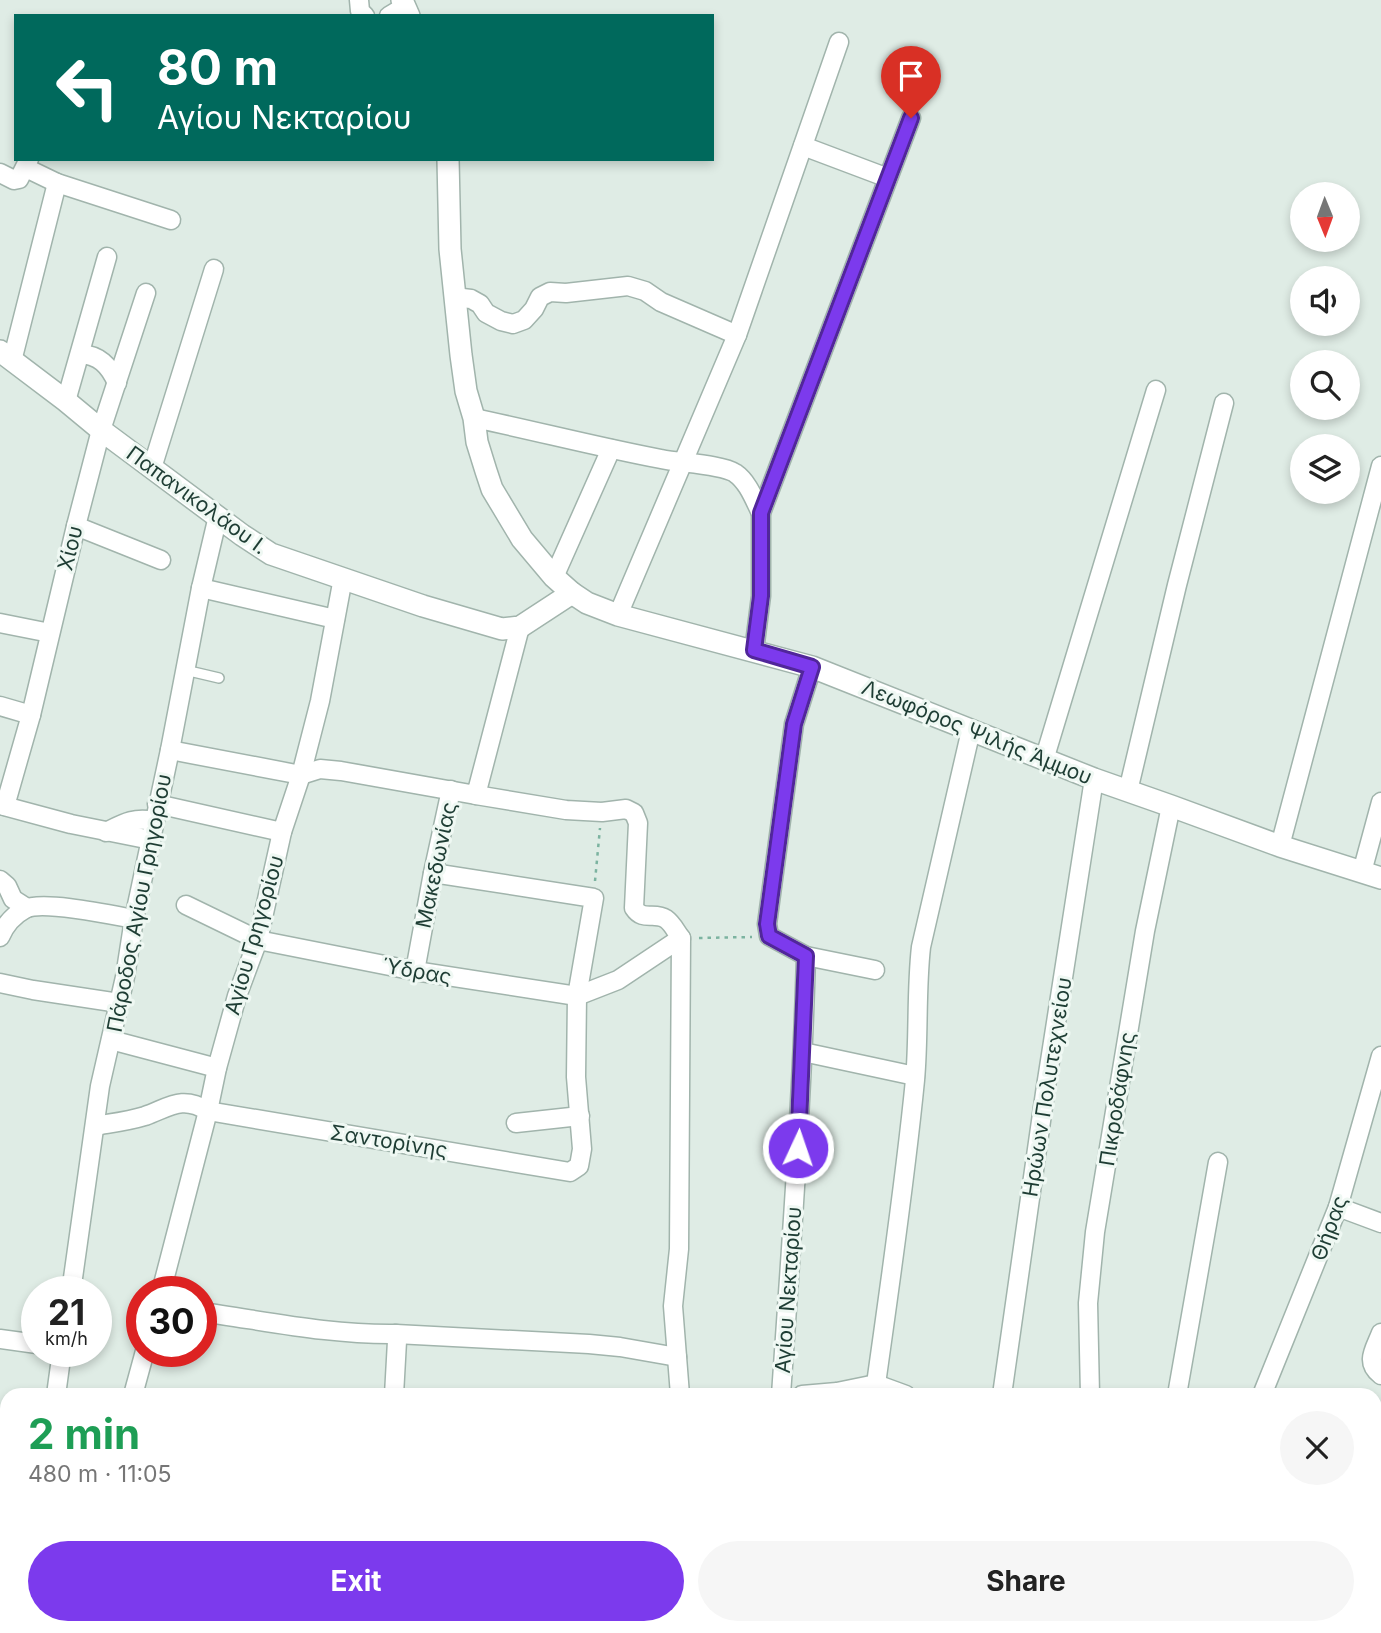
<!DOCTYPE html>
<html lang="en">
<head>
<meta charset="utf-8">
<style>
  :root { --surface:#fff; --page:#f6f6f6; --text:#222; --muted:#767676; --accent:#7c3aed }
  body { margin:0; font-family:Inter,sans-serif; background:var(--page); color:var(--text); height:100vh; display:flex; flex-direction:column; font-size:26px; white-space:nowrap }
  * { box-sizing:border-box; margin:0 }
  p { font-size:23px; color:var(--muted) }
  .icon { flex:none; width:38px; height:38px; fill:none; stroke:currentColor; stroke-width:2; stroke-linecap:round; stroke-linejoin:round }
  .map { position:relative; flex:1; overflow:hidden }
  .panel { position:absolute; left:0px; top:1388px; width:1382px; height:247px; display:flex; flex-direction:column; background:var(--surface); border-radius:21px 21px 0 0; box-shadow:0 4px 10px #0003 }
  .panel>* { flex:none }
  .guide { position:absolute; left:14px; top:14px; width:700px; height:147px; border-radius:0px; box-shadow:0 4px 10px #0003; background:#00695c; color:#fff; overflow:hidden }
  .needle { width:46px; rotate:179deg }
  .tools { position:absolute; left:1290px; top:182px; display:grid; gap:14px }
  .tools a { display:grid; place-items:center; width:70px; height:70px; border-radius:50%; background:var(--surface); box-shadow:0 4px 10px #0003; font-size:35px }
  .speed { position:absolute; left:21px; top:1276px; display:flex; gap:14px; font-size:35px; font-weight:700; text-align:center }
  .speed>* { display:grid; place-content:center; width:91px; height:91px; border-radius:50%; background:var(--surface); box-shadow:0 4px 10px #0003; line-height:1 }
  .speed small { font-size:18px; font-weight:400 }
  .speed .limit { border:10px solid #d22; background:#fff; color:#111 }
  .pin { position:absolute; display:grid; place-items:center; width:60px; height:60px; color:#fff; margin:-72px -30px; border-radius:50% 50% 50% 0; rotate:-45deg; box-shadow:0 0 7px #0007 }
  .pin .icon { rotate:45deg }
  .me { position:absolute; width:77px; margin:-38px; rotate:3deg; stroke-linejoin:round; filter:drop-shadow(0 0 5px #0008) }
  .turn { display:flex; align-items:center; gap:24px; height:147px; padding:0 28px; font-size:32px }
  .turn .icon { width:91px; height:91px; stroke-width:2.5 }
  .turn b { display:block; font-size:49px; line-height:60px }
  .round { display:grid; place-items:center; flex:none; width:74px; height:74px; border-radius:37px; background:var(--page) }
  .summary { display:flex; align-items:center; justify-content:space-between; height:119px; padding:0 28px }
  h1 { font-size:42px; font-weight:700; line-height:52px; color:#1e9e55 }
  .action { display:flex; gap:14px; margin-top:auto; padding:14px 28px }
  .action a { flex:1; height:80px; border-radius:42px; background:var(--accent); color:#fff; font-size:28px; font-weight:700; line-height:80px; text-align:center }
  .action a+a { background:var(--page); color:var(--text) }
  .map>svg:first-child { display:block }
</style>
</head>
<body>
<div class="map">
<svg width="1381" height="1633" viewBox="0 0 1381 1633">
  <rect width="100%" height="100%" fill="#dfece5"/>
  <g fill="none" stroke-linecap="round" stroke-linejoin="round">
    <g stroke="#a1b4ac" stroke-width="12">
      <polyline id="service" points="185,670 219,678"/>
    </g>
    <g stroke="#a1b4ac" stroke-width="21">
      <g id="minor">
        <polyline points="359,0 360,11 365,16"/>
        <polyline points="389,16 404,7"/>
        <polyline points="803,146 888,178"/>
        <polyline points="26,168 57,183 171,220"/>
        <polyline points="0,173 14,180 19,179 29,159"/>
        <polyline points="454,297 471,299 480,304 486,313 501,321 513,324 524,320 534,309 540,297 550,292 566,293 628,286 645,291 661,302 737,335"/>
        <path d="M80,354c19,1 29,11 37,29"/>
        <polyline points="12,361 57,183"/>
        <polyline points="66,401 107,257"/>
        <path d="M474,418c62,13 124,29 187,41 18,4 60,5 74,14 13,9 19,26 26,40"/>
        <polyline points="152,468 214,269"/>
        <polyline points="76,526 161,560"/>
        <polyline points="554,577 611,449"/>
        <polyline points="201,588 335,619"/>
        <polyline points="618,615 737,335 839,42"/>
        <polyline points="0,623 50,633"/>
        <polyline points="754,651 761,596 761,513 911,118"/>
        <polyline points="0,706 31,715"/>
        <polyline points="170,750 301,775 320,769 341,771 476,795 520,627"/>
        <polyline points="1044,760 1156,390"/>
        <polyline points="1128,791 1177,585 1224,403"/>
        <path d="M476,795l90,15 36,2 24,-3 8,4 4,10 -4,85c9,14 20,3 32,11 7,5 10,13 15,19l-2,311 -6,57 7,89"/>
        <polyline points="157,804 282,832"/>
        <polyline points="0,805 71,824 151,840"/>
        <polyline points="5,806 31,715 76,526 101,430 146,293"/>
        <path d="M106,832c18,-9 28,-15 48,-11"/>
        <polyline points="1280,846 1381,466"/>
        <polyline points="1362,872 1381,802"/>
        <polyline points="0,880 7,886 13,899 27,908"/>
        <polyline points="186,905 258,940 415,971 577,996"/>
        <path d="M0,937c5,-12 12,-21 25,-28 17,-9 87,6 109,10"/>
        <polyline points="806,956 875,970"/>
        <polyline points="415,971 433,873 451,790"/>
        <polyline points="0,983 33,990 119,1003"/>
        <polyline points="577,996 618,980 681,938"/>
        <polyline points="111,1040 217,1068"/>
        <polyline points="803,1052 915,1076"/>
        <polyline points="516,1123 580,1116"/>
        <path d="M95,1126c17,-3 34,-5 50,-10 25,-9 37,-21 63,-5l362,61 9,-6 3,-17 -6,-72 1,-81 17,-98 -161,-25"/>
        <polyline points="1338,1207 1381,1223"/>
        <polyline points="71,1292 100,1086 125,977 134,919 170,750 201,588 218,516"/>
        <polyline points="161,1292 208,1111 217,1068 237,996 258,940 282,832 301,775 320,701 343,578"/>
        <path d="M201,1312c65,9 129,23 195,22l193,10 31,3 57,10"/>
        <path d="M1381,1333c-6,16 -17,29 0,42"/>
        <polyline points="0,1339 37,1344"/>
        <path d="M876,1384c14,-101 29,-202 39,-304 4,-44 1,-89 6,-133l50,-217"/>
        <polyline points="56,1395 62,1351"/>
        <polyline points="133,1395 145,1351"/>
        <polyline points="394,1395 397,1341 396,1334"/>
        <path d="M781,1395c10,-146 21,-293 25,-439l-37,-20 -2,-12 27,-200 18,-57"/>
        <polyline points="802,1395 837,1392 876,1384 906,1395"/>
        <polyline points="1002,1395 1045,1093 1094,779"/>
        <polyline points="1090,1395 1088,1303 1095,1232 1145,931 1171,806"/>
        <polyline points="1177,1395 1218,1162"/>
        <polyline points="1262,1395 1338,1207 1381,1056"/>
        <polyline points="1376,1465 1381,1470"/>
        <polyline points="1376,1586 1381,1575"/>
        <polyline points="0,1619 7,1620"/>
        <polyline points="35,1628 50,1633"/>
        <polyline points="950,1628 951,1633"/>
        <polyline points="1053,1628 1121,1633"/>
        <polyline points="1297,1628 1309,1633"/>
        <polyline points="95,1633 96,1628"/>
        <polyline points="165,1633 166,1628"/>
        <polyline points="284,1633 286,1628"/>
        <polyline points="389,1633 391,1628"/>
        <polyline points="504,1633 507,1628"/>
        <polyline points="610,1633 613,1628"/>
        <polyline points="702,1633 702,1628"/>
        <polyline points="1191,1633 1195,1628"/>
        <polyline points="1349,1633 1352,1628"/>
      </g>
    </g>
    <g stroke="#a1b4ac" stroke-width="24">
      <g id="tertiary">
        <polyline points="402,0 409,16"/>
        <polyline points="448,159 450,249 461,355 466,391 474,418 477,442 486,471 492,489 522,539 554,577 572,593 587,603 618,615 812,667 1094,779 1171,806 1280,846 1381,878"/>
        <polyline points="0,351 66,401 101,430 242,535 271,554 423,606 502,629 520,627 572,593"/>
      </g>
    </g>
    <g stroke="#7cb3a0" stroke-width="2.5" stroke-dasharray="3.5 5" stroke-linecap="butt">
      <polyline points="595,881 600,828"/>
      <polyline points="699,938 752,937"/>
    </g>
    <use href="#service" stroke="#fff" stroke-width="9"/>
    <use href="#minor" stroke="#fff" stroke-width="18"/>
    <use href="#tertiary" stroke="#fff" stroke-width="21"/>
  </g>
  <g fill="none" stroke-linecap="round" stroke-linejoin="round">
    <g stroke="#51269a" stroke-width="18">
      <polyline id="route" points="798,1148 806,956 769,936 767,924 794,724 812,667 754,650 761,596 761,513 911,118"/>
    </g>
    <use href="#route" stroke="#7c3aed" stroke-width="12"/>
  </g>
  <g text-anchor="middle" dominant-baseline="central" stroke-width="6" stroke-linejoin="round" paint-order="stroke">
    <g font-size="21" fill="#1e3d34" stroke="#eff8f3">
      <text transform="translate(197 500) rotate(36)">Παπανικολάου Ι.</text>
      <text transform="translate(70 548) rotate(-76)">Χίου</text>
      <text transform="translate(977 732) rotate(22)">Λεωφόρος Ψιλής Άμμου</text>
      <text transform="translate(436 865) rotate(-78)">Μακεδωνίας</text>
      <text transform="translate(139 903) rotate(-79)">Πάροδος Αγίου Γρηγορίου</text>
      <text transform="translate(254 935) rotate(-74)">Αγίου Γρηγορίου</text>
      <text transform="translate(417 971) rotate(10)">Ύδρας</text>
      <text transform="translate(1047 1087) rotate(-81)">Ηρώων Πολυτεχνείου</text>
      <text transform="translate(1117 1099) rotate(-81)">Πικροδάφνης</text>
      <text transform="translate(389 1141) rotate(9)">Σαντορίνης</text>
      <text transform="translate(1329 1228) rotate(-70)">Θήρας</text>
      <text transform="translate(788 1290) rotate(-86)">Αγίου Νεκταρίου</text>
    </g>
  </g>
</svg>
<div class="tools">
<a><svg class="needle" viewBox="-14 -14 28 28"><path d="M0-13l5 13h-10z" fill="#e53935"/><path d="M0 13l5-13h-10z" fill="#767676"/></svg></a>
<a><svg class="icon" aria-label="sound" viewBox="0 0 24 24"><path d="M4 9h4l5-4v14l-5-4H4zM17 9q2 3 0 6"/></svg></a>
<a><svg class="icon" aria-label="search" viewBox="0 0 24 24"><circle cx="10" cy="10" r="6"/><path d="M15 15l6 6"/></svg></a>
<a><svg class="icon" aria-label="layers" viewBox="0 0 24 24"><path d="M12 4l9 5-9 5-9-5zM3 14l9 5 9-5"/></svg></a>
</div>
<div class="speed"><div>21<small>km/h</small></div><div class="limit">30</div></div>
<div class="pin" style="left:911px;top:118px;background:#d93025"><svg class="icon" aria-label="arrive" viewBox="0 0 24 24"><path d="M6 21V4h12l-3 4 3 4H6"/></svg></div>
<svg class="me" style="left:798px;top:1148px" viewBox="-20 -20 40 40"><circle r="17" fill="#7c3aed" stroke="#fff" stroke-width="3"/><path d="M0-11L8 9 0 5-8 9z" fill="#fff"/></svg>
<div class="guide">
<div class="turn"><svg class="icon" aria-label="left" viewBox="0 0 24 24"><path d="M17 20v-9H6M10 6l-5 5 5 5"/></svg><div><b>80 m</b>Αγίου Νεκταρίου</div></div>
</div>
<section class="panel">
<div class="summary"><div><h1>2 min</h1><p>480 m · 11:05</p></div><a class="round"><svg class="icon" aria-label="close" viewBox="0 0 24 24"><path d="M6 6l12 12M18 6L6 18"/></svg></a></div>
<div class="action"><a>Exit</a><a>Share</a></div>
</section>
</div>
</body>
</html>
